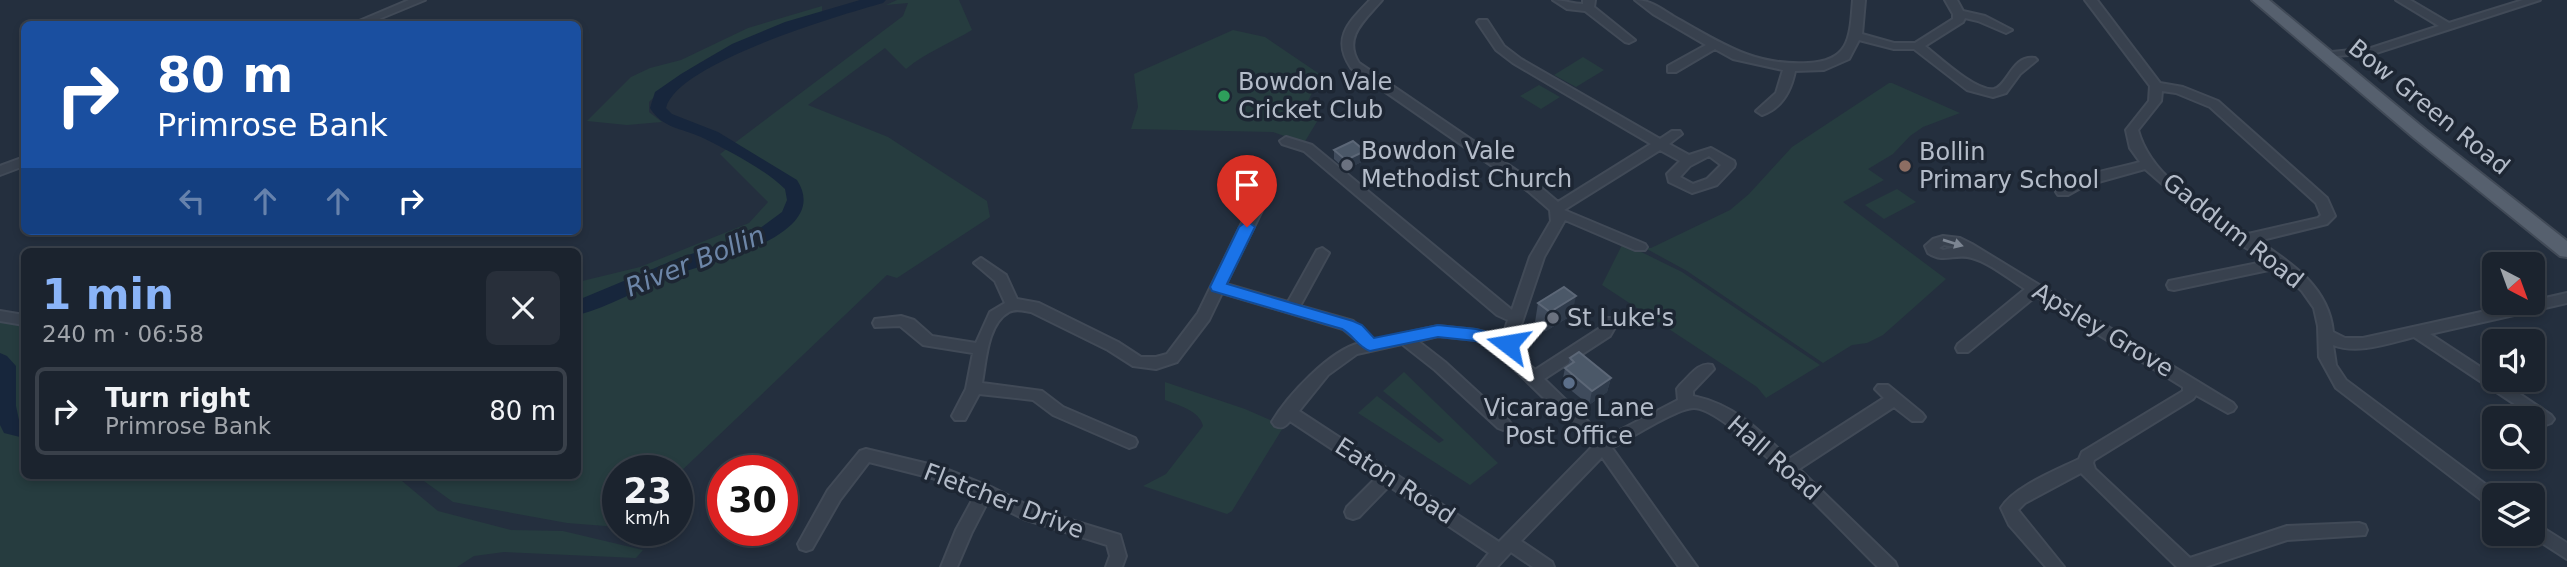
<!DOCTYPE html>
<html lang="en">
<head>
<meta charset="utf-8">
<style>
  :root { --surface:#1b232e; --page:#282f3a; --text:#f1f3f6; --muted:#a0a4aa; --line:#39404a; --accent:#8ab4f8 }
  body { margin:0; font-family:"DejaVu Sans",sans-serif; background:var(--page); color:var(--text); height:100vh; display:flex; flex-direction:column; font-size:26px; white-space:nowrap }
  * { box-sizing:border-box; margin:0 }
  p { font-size:23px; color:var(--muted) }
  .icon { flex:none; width:38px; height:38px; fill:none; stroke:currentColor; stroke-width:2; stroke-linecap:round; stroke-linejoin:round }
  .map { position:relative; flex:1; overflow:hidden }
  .drawer { position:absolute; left:21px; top:248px; width:560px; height:231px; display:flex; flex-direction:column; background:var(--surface); border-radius:10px; box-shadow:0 4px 10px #0003,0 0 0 2px var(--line) }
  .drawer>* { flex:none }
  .top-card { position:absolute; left:21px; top:21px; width:560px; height:214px; border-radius:10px; box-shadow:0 4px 10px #0003,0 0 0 2px var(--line); background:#1a4fa0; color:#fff; overflow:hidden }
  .needle { width:46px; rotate:139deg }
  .tools { position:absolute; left:2482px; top:252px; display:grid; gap:14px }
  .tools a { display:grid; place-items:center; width:63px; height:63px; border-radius:10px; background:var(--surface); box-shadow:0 4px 10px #0003,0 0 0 2px var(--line); font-size:35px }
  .speed { position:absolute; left:602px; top:455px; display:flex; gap:14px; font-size:35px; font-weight:700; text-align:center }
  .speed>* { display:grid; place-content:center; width:91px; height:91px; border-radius:50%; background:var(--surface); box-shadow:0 4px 10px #0003,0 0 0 2px var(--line); line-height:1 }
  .speed small { font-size:18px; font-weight:400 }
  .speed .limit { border:10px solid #d22; background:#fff; color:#111 }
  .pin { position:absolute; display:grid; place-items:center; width:60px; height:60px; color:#fff; margin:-72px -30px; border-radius:50% 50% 50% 0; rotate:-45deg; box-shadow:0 0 7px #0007 }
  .pin .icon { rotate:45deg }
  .me { position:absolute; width:77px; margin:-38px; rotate:284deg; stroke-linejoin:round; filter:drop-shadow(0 0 5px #0008) }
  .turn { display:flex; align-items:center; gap:24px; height:147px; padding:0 21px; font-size:32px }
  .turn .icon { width:91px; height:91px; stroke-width:2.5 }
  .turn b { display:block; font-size:49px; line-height:60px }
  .lanes { display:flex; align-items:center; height:66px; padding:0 21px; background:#0003; justify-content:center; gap:35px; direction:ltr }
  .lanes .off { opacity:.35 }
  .round { display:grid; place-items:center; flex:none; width:74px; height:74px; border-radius:10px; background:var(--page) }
  .overview { display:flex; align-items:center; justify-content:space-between; height:119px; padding:0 21px }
  h1 { font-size:42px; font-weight:600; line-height:52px; color:var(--accent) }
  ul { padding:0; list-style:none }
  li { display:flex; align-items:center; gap:21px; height:88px; margin:0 14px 10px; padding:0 7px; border:4px solid var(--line); border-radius:10px }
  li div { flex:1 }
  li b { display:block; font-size:26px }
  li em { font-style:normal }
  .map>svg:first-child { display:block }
</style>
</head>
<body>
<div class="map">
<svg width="2567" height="567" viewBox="0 0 2567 567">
  <rect width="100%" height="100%" fill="#242f3e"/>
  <g fill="#263c3f">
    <path d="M897,0h62l13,30c-23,14 -46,22 -66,39l-21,-21 -77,57 80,32 99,64 3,16 -93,61 -10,-3 -210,200v-4h-59v56l-51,-4 -114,-21 -36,-26h161v-194l62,-15 109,-44 19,-21 -48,-48 183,-138 5,-13 -22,2z"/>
    <path d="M822,6v6c-63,20 -125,43 -173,90v10l13,10 -35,3 -40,-4 44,-44 19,-9 31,-8 67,-32z"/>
    <polygon points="1233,30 1265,37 1321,75 1303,111 1321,115 1304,143 1273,132 1131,129 1138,107 1134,74"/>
    <polygon points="1583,57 1604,70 1576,87 1554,75"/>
    <polygon points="1889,83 1892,83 1960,113 1923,127 1910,136 1893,154 1868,169 1884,180 1843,202 1946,279 1883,335 1867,343 1852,345 1823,363 1687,271 1645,248 1651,248 1730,210 1749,194 1792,147"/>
    <polygon points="1539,85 1560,97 1541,109 1520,96"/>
    <polygon points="1897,189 1916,202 1884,219 1865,205"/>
    <polygon points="1623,243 1682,272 1820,365 1766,398 1757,387 1602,285"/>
    <polygon points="24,312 24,476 391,476 402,481 438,511 511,530 563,531 643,550 636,558 504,552 474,556 457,567 0,567 0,313"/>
    <polygon points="1404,372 1498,463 1470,485 1358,413 1377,396 1439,443 1444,440 1383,391"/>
    <path d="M1165,382l80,27 39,17 -52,85 -5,3 -84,-28 23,-12 37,-48c-3,-15 -25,-21 -38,-26z"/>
  </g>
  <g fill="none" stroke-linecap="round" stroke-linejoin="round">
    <g fill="#17263c" fill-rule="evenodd">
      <path d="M860,0h26l-3,3c-43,12 -206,60 -217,105l6,6 46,18 79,48c37,57 -92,83 -126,96 -30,12 -62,31 -93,39v-15l101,-42 73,-24 30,-22 5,-12 -2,-11c-22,-21 -56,-38 -84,-52 -20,-9 -39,-9 -51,-29l5,-16 26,-18 51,-30 53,-22z"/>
      <polygon points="0,353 7,356 16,366 16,406 19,420 24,422 24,438 4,433 0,425"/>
    </g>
    <g stroke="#414a57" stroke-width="4">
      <g id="minor">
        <polygon points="409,0 425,0 367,24 352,24"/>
        <path d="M1370,0h12c-16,19 -40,37 -23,63l179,122 20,17 93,-58 -138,-81 -17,-13 -19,-28 2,-2h8l17,26 17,13 139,80 12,-8h8l2,3 -13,10 20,11 22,-7 23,13 1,3 -1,3 -17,18 -25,8 -23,-11 -2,-8 13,-13 -20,-11 -96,60 81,34 2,3 -2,3h-10l-70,-30 -21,37 -29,86 5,13 15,14 65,-42 6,-10h10l2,4 -8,14 -66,43 61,59 73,-38 -1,-11 3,-4c9,-8 19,-24 32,-20l2,4 -21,22v5c42,9 66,34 96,63l95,-61 -9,-9 3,-4h10l34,28 3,4 -3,4h-10l-18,-14 -95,62 96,93 2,5h-19c-31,-30 -149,-159 -184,-159 -17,0 -65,31 -82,40l85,119h-18l-77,-110 -81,84 31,21 2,5h-21l-22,-15 -14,15h-19l11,-14 -100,-67 -30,31 -6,2 -6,-2 -2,-5 2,-5 29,-29 -86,-57c-5,6 -8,8 -15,5l-3,-4c15,-26 58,-72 88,-79l-17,-14 -121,-36 -13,27 -32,42 -21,7 -23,-3 -25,-16 -77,-38c-7,-1 -15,-4 -22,0 -22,12 -23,50 -27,71l60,8 21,16 72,31 2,4 -2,4 -6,2 -76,-33 -20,-15 -54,-6 -14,26h-10l-3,-4 14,-27 7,-36 -50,-8 -23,-19 -25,1 -2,-4 2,-4 26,-3 13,4 18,16 44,7 14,-31 15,-9 -10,-22 -21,-18 7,-5 25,17 11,24 22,4 79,39 23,15h15l11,-3 31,-41 60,-123 7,-4 7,4 -46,94 62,18 29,-52 5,-2 7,5 -29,53 53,15 21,19 64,-14 38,4 27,6 5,-16 -11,-5 -193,-164 -22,-7 -2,-3 6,-4 26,8 200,165 18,-53 21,-36 -1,-11 -22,-19 -177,-123c-20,-30 -2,-46 19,-68zM1709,156l12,9 -14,14 -14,5 -13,-7 10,-11zM1438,336l38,4 26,7 6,16 85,83 -94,96 -200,-131 29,-36 29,-21 45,-10 33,26 63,58 5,2 5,-2 3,-4 -3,-4 -63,-58 -27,-21z"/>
        <path d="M1553,0c11,0 19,4 30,4v-4h12l-1,7 41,33 -6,3 -4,-1 -40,-31 -18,-2z"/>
        <path d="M1635,0c17,0 29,11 43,19 45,25 76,47 130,44 43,-2 42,-27 45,-63h12l-3,34 32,9h21l38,-24v-5l-8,-14h12l6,11 22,5 27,14 -6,3 -28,-12 -13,-3 -2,4 -38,24c14,11 51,46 69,43 14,-3 18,-35 41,-31l2,2 -17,14 -14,19 -13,4 -26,-7 -53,-41h-20l-35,-9 -10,19 -25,11 -29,1c-4,20 -13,37 -33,44l-6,-4 20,-18 7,-23 -50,-11 -18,-10 -39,23h-8v-6l38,-21 -53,-31z"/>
        <path d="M2085,0h12l63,83 23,4 35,14 109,97 8,18 -8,8 -69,17c34,22 71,47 75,91l12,6h18l159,-35h10v-2l35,-8v10l-137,31 64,42v4h5l52,35 3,4 -3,4 -5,2 -132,-88c-25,6 -56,18 -81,8l3,20 10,15 154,115h-6v12l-6,-2 -152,-117 -17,-31 -1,-31 -4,-18 -12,-17 -24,-23 -104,22 -5,-1 -2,-4 2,-4 5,-1 94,-19 -30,-18 -2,-3 -46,-32 -45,-39 -61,17 -16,9h-10l-2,-3c16,-18 61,-23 84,-30l-10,-14 -4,-18 23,-29 1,-15zM2162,91l14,2 34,14 106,96 5,12 -3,3 -70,16c-41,-26 -97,-55 -110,-104l23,-29z"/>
        <polygon points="2396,0 2410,0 2449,23 2523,0 2540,0 2376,53 2322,57 2322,53 2371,48 2439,26"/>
        <polygon points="24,157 24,166 0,175 0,166"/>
        <path d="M1943,236l17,2 12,6 261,159 3,4 -3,4 -5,2 -32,-18 -3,4 -99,61 -1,3 2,6 95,89 97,-32 72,-3 6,2 2,5 -2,5 -78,5 -82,27h-28l-96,-94 -56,30 -7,7 46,57h-18l-37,-42 -8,-17c12,-21 56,-38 78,-49l3,-7 101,-61v-4l-147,-91 -68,56h-10l-2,-4 2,-4 67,-55c-16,-10 -35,-26 -53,-31 -18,-5 -27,6 -44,-5l-3,-7 8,-7zM1944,245l12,2 -13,3 -4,-2z"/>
        <polygon points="0,311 24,315 24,325 0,321"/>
        <polygon points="866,449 941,467 991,487 1035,509 1120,535 1126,556 1122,567 1106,567 1110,556 1107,545 1024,519 988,501 972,532 957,567 941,567 956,530 975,495 932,478 869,462 840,500 812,549 806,551 800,549 798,544 828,490 860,451"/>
        <polygon points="2532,521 2567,543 2567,559 2528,534 2532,534"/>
      </g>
    </g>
    <g stroke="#414a57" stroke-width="4">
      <polygon id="major" points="2252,0 2269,0 2426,130 2567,241 2567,257 2560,256 2414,138"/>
    </g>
    <use href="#minor" fill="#38414e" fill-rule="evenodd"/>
    <use href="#major" fill="#56606e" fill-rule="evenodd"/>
  </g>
  <g fill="#3f4b5c">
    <polygon points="1334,150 1365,151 1365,160 1346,170 1334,159"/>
    <polygon points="1538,303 1572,315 1546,331 1535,322"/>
    <polygon points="1570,358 1611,378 1607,392 1589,405 1562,383 1565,368 1568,366"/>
  </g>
  <g fill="#2f3b4b">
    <polygon points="1365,151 1365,160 1346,170 1346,160"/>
    <polygon points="1576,296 1572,315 1546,331 1550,312"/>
    <polygon points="1611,378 1607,392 1589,405 1592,391"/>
  </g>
  <g fill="#4b5868" stroke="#5c6777" stroke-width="2">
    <polygon points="1353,141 1365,151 1346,160 1334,150"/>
    <polygon points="1564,287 1576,296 1550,312 1538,303"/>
    <polygon points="1579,352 1611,378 1592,391 1565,368 1574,362 1570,358"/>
  </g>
  <defs><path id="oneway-solid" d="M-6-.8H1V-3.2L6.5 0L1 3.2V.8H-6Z" transform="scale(1.75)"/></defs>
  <use fill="#7c8592" href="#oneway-solid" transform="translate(1953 243) rotate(17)"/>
  <path fill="#1a73e8" stroke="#114b97" stroke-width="2" d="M1247,221l8,6 -28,57 126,37 9,4 12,13 64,-13 38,4 38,10 2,5 -8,6 -32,-9 -38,-4 -68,14c-11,-3 -17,-16 -28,-22l-130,-38 -2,-4 29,-60z"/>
  <circle fill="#2e9e5b" stroke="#1d2633" stroke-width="2.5" cx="1224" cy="96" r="7"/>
  <g fill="#6b7280" stroke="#1d2633" stroke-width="2.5">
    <circle cx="1347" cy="165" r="7"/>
    <circle cx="1553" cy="318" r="7"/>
  </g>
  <circle fill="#8d6e63" stroke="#1d2633" stroke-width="2.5" cx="1905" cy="166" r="7"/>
  <circle fill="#5c6f8a" stroke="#1d2633" stroke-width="2.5" cx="1569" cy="383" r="7"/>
  <g text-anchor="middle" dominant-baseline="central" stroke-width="7" stroke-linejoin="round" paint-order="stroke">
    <g font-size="24" fill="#b4bcc9" stroke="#1d2633" text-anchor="start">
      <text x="1238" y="82">Bowdon Vale<tspan x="1238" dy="28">Cricket Club</tspan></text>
      <text x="1361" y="151">Bowdon Vale<tspan x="1361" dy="28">Methodist Church</tspan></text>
      <text x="1919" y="152">Bollin<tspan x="1919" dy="28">Primary School</tspan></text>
      <text x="1567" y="318">St Luke's</text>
      <text x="1569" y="408" text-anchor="middle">Vicarage Lane<tspan x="1569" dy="28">Post Office</tspan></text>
    </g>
    <g font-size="24" fill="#b4bcc9" stroke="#1d2633">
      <text transform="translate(2429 107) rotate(39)">Bow Green Road</text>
      <text transform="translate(2233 231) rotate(38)">Gaddum Road</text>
      <text transform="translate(2103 330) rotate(31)">Apsley Grove</text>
      <text transform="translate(1774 458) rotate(41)">Hall Road</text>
      <text transform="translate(1395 481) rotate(33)">Eaton Road</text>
      <text transform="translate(1004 501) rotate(21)">Fletcher Drive</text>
    </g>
    <g font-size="26" font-style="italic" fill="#6d86a8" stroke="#1d2633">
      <text transform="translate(695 261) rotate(-22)">River Bollin</text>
    </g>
  </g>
</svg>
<div class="tools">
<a><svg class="needle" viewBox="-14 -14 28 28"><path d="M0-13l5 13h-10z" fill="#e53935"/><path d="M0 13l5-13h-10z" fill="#a0a4aa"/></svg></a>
<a><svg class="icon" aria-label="sound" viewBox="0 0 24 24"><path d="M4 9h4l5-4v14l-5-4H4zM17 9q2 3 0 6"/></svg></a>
<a><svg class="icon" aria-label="search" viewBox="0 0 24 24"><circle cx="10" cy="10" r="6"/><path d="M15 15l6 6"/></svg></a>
<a><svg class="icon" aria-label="layers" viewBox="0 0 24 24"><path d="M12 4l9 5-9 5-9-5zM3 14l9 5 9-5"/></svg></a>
</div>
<div class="speed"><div>23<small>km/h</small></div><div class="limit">30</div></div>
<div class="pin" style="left:1247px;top:227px;background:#d93025"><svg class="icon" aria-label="arrive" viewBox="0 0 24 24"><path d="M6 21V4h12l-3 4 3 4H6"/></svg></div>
<svg class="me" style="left:1508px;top:344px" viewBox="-20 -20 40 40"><path d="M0-17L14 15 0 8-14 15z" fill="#1a73e8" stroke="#fff" stroke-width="4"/></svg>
<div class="top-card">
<div class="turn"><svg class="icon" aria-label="right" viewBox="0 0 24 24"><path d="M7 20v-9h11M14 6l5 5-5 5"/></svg><div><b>80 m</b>Primrose Bank</div></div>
<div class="lanes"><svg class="icon off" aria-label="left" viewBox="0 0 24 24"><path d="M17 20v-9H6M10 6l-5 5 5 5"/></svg><svg class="icon off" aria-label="ahead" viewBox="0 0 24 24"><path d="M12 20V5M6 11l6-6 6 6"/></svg><svg class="icon off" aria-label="ahead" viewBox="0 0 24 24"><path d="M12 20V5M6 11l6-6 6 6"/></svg><svg class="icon" aria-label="right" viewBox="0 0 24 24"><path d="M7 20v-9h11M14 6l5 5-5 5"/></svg></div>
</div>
<section class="drawer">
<div class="overview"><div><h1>1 min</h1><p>240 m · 06:58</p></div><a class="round"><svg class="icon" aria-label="close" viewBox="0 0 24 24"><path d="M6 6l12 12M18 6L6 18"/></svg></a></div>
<ul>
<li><svg class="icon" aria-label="right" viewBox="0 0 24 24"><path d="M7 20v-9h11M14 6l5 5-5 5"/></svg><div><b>Turn right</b><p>Primrose Bank</p></div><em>80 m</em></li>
</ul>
</section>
</div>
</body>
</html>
